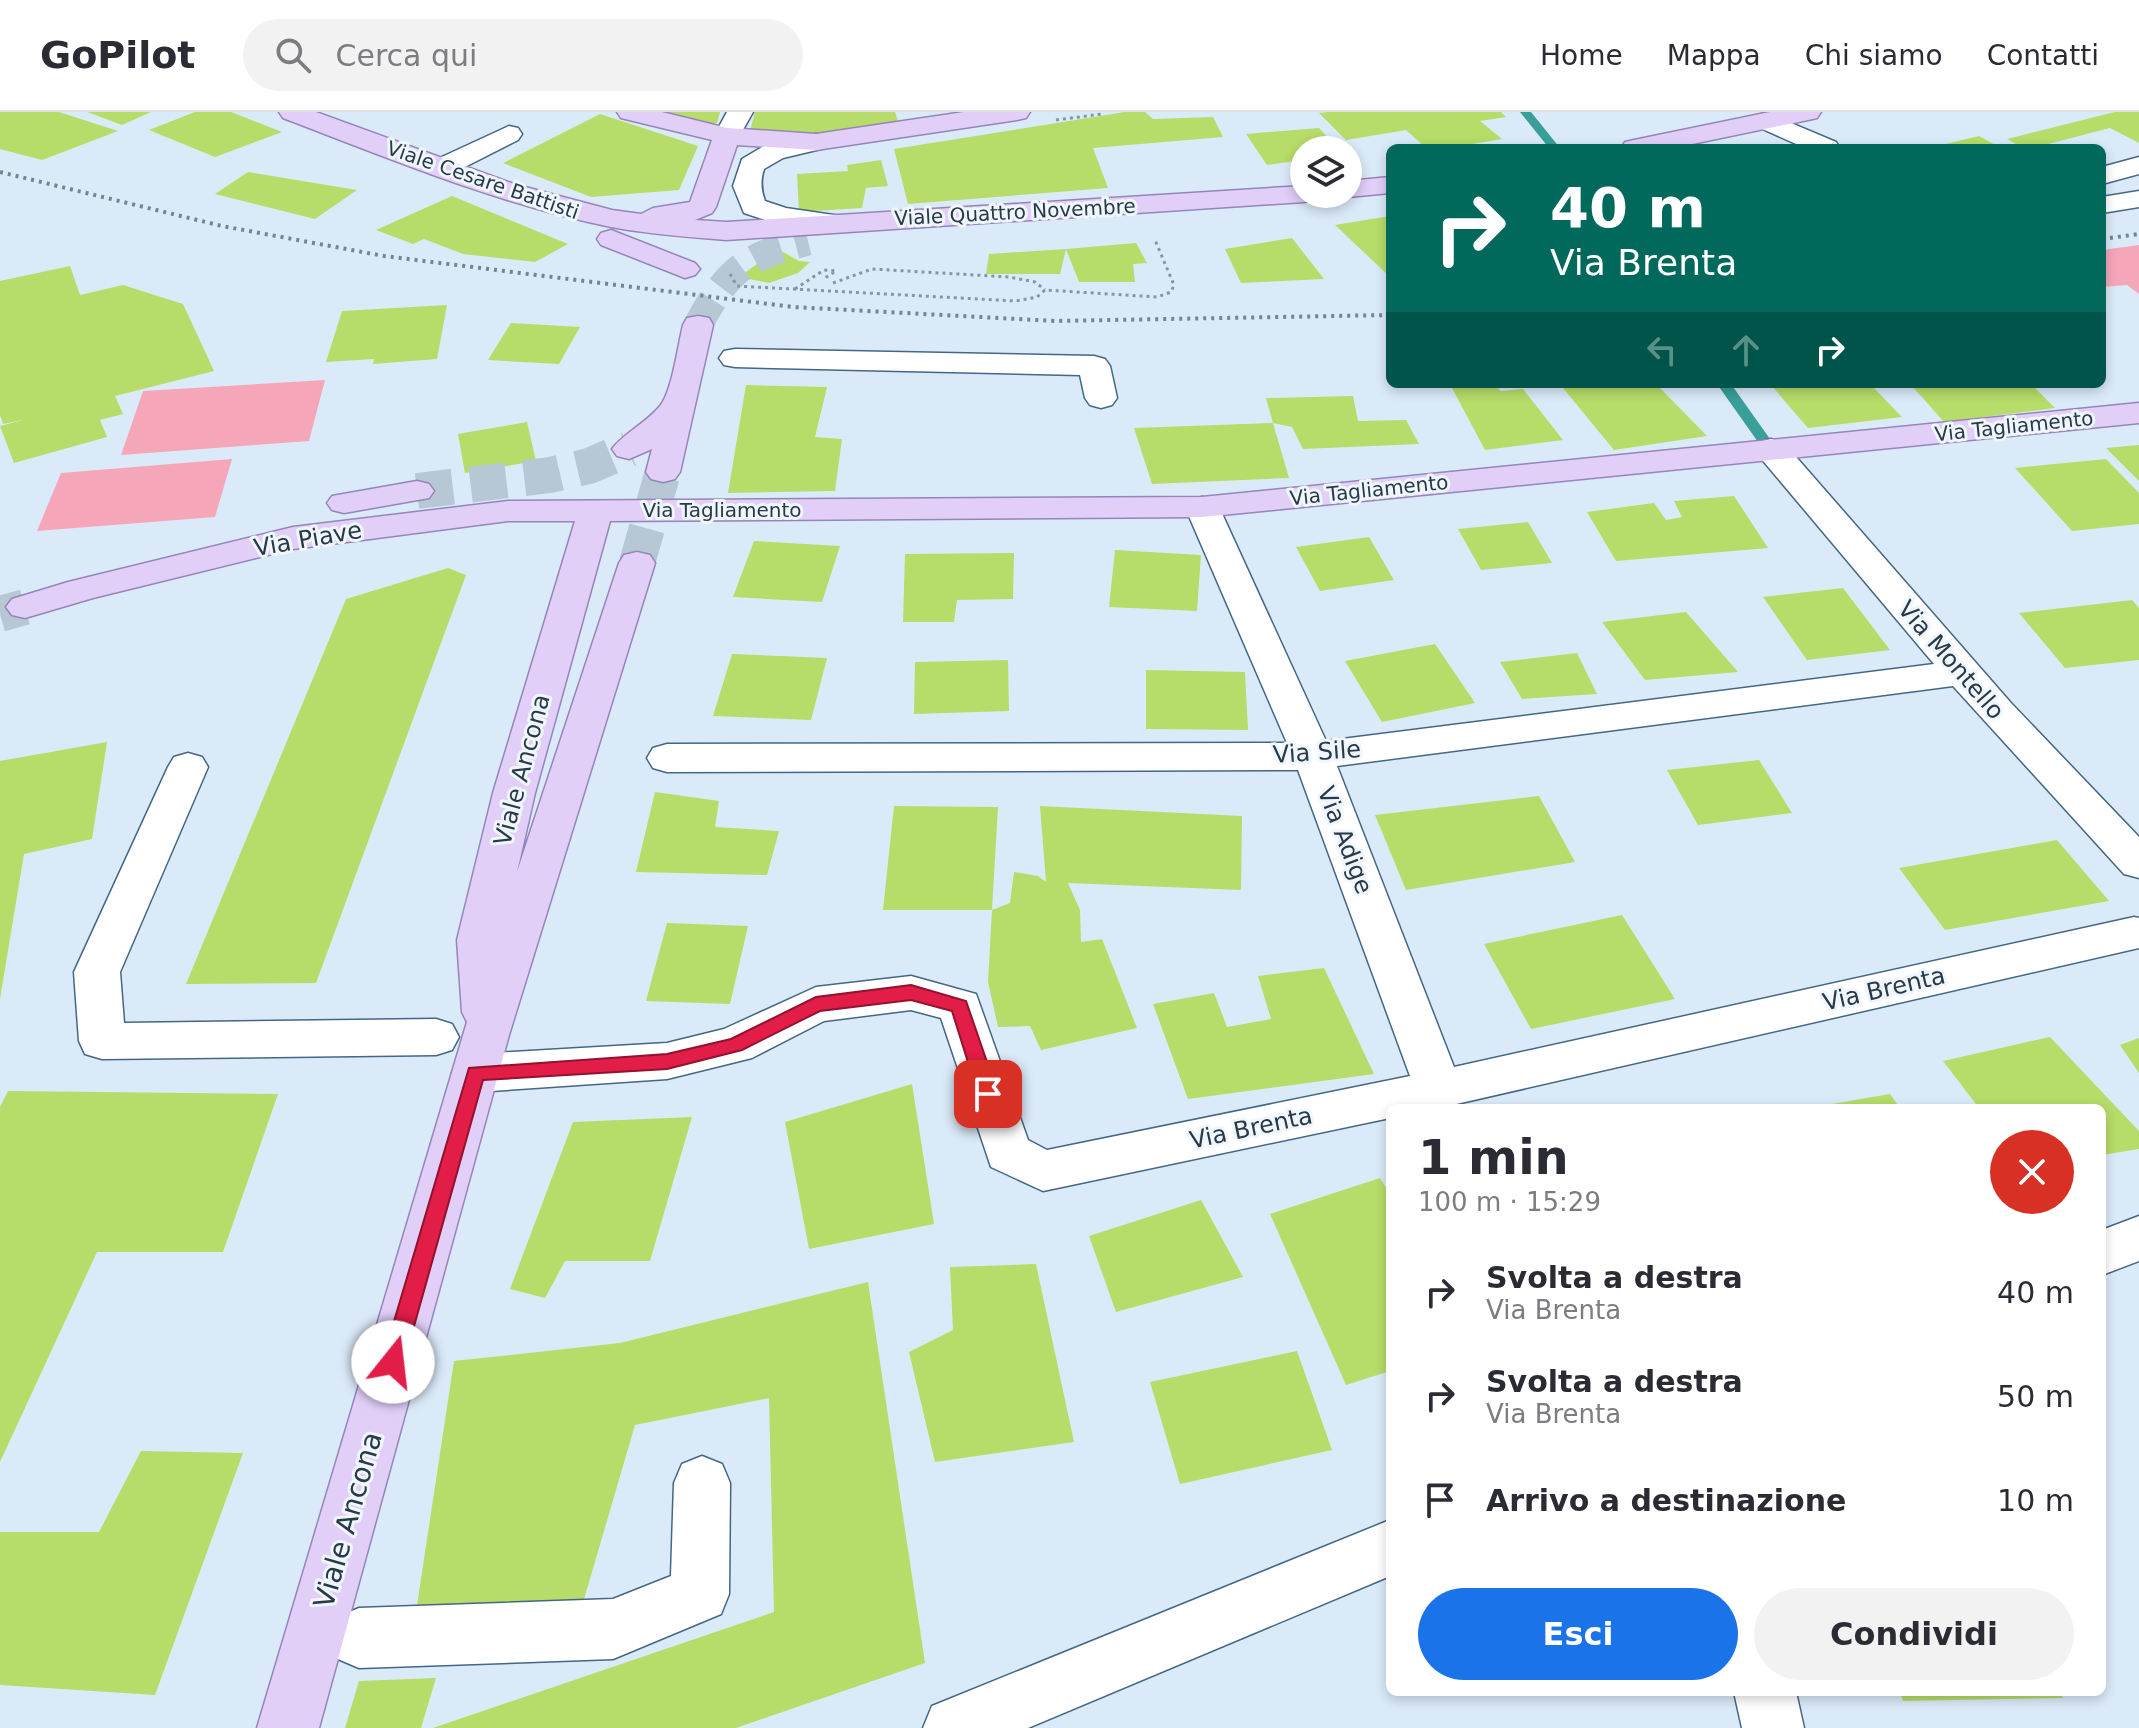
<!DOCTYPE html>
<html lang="it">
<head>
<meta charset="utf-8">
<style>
  :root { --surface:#fff; --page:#f2f2f3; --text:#2b2b33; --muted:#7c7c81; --line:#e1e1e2; --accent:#1a73e8 }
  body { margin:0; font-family:"DejaVu Sans",sans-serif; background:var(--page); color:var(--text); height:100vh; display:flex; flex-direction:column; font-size:30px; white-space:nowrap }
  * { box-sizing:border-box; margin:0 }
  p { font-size:26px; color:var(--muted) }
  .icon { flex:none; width:44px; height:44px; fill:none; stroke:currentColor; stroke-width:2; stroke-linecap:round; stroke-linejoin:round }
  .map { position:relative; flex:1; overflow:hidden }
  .panel { position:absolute; left:1386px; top:992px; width:720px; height:592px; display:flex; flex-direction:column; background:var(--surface); border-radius:12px; box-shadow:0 4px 12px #0003 }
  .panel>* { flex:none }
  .guide { position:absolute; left:1386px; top:32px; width:720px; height:244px; border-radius:12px; box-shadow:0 4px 12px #0003; background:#00695c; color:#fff; overflow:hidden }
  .controls { position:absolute; left:1290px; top:24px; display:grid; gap:16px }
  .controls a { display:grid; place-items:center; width:72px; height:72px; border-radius:50%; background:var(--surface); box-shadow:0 4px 12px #0003; font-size:40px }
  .pin { position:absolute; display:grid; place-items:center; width:68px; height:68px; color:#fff; margin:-34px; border-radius:16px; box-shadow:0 4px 12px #0006 }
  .me { position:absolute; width:88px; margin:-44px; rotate:16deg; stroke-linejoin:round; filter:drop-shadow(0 0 6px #0008) }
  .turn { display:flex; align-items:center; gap:28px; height:168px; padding:0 32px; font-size:36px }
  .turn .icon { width:104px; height:104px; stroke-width:2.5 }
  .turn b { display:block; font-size:56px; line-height:68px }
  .lanes { display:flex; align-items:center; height:76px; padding:0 32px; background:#0003; justify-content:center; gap:40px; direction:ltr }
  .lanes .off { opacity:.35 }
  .round { display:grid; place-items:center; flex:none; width:84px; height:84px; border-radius:42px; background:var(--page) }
  .overview { display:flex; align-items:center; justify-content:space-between; height:136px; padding:0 32px }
  h1 { font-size:48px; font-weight:600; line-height:60px }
  .action { display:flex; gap:16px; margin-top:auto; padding:16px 32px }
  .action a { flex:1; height:92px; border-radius:48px; background:var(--accent); color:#fff; font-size:32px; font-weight:600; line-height:92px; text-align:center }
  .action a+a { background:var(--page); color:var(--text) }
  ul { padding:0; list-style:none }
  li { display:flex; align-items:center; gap:24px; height:104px; padding:0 32px }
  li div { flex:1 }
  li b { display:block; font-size:30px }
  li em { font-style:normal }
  header { display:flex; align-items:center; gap:48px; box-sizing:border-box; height:112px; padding:0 40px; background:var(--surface); border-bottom:2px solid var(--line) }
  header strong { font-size:38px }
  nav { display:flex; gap:44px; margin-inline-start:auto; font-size:28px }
  .search { width:560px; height:72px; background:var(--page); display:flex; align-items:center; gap:20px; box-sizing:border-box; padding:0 28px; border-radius:44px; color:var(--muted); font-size:30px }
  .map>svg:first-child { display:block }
</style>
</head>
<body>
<header>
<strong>GoPilot</strong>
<div class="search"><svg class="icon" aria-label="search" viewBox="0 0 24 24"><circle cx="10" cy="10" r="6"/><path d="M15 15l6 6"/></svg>Cerca qui</div>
<nav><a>Home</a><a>Mappa</a><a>Chi siamo</a><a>Contatti</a></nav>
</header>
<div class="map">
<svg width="2139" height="1616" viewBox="0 0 2139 1616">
  <rect width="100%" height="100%" fill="#dbeaf8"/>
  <g fill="#f5a7b9">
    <polygon points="2139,133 2139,182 2127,173 2102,175 2102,138"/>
    <polygon points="325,268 309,329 121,343 143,279"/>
    <polygon points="232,347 215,405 37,419 61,361"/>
  </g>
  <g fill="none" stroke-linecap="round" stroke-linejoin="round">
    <g fill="#399f98" fill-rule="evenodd">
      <polygon points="1520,0 1531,0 1560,36 1549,36"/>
      <polygon points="1717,272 1731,272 1770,327 1768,330 1758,330"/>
    </g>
  </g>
  <g fill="#b7dc69">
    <polygon points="0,0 59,0 118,19 42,48 0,37"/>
    <polygon points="87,0 151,0 122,13"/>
    <polygon points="195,0 231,0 282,20 215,45 149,18"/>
    <polygon points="646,0 720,0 717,11 694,13"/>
    <polygon points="755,0 895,0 899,12 816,25 749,23"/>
    <polygon points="1125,0 1145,0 1153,7 1213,5 1223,25 1093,36 1108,76 908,92 894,37"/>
    <polygon points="1328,0 1501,0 1506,5 1480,9 1502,27 1449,36 1426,36 1406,18 1346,28 1319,1"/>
    <polygon points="2115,0 2139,0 2139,31 2110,16 2033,36 2023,36 2007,27"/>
    <polygon points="600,2 698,34 679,78 591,85 503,51"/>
    <polygon points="1319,16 1339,38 1304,38 1304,48 1267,53 1246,22"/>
    <polygon points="1979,24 2001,36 1933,36 1933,35"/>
    <polygon points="881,48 888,74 866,76 862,96 799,100 797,62 848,59 847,53"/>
    <polygon points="248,60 357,78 315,107 215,82"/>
    <polygon points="452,84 568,132 535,150 463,142 424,127 413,132 376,118"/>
    <polygon points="1390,104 1390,165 1335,113"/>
    <polygon points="1292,126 1324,167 1241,171 1225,137"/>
    <polygon points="1136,131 1147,151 1133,152 1135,170 1079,170 1066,137"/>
    <polygon points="1066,137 1060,162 986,162 989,142"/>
    <polygon points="783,140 799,149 810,150 798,161 769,171 739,165 761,149"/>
    <polygon points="70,154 80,183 123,173 183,192 214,259 115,284 123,302 100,308 107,325 14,351 0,314 27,307 3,312 0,303 0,169"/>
    <polygon points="447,193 437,247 373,252 374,247 326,250 342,199"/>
    <polygon points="511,211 580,215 559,252 488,248"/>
    <polygon points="1493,272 1501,279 1523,277 1563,328 1485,338 1452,276"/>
    <polygon points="1592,272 1656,272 1707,324 1614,338 1563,276"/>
    <polygon points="1770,272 1870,272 1902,305 1808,316"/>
    <polygon points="1930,272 2033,274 2055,296 1944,310 1913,275"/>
    <polygon points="746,273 827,275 815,325 842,327 835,379 728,381"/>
    <polygon points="1353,284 1358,309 1406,308 1419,332 1303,337 1292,315 1273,311 1289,366 1152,372 1134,316 1273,311 1266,286"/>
    <polygon points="527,310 536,349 465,361 458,322"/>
    <polygon points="2139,333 2139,369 2106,336"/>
    <polygon points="2106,347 2139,381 2139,412 2072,419 2015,356"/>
    <polygon points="1734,384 1768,436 1616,449 1587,400 1654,391 1666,408 1682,405 1674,389"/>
    <polygon points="1528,410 1552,451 1481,458 1458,417"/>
    <polygon points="1369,425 1394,468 1320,479 1296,435"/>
    <polygon points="754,429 840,434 822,490 733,485"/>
    <polygon points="1115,438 1201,443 1197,499 1109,495"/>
    <polygon points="1014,441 1013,487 957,488 954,510 903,510 905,442"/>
    <polygon points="448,456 466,463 316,871 186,872 346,487"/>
    <polygon points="1843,476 1890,538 1807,548 1763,485"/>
    <polygon points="2132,488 2139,496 2139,548 2065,556 2019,501"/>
    <polygon points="1686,500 1738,560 1645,568 1602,510"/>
    <polygon points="1435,532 1475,591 1382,610 1345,549"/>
    <polygon points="1577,541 1597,582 1522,587 1500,550"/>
    <polygon points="732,542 827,546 811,608 713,604"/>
    <polygon points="1008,548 1009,599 914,602 915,550"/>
    <polygon points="1146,558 1245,560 1248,618 1146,617"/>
    <polygon points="107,630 92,727 24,742 0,887 0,649"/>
    <polygon points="1759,648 1792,701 1698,713 1667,658"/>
    <polygon points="655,680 719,689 715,715 779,719 767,763 636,760"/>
    <polygon points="1539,684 1575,750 1406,778 1375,703"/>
    <polygon points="894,694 998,695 992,798 1010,791 1014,760 1038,764 1046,770 1040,694 1242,704 1241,778 1068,771 1080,798 1081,830 1102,827 1137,916 1041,938 1030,914 998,915 988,870 992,798 883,798"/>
    <polygon points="2057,728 2109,789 1945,818 1899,756"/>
    <polygon points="1622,803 1675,887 1531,917 1484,832"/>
    <polygon points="667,811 748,814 730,892 646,889"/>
    <polygon points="1324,856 1374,962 1188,987 1153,892 1214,881 1227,915 1271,907 1258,864"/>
    <polygon points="2050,925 2139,1019 2139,1037 2102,1043 2102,996 1979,996 1943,949"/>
    <polygon points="2139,926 2139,961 2120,933"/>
    <polygon points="912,972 934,1112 809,1137 785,1010"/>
    <polygon points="8,979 278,982 223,1140 97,1140 0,1350 0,995"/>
    <polygon points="1890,982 1900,996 1820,996 1820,994"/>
    <polygon points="692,1005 650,1149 565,1149 545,1186 510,1177 573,1010"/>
    <polygon points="1380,1066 1390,1082 1390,1259 1346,1273 1270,1102"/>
    <polygon points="1201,1088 1243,1165 1116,1200 1089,1124"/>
    <polygon points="1036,1152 1074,1330 935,1350 909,1240 953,1218 950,1155"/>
    <polygon points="868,1170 925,1551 736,1616 433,1616 774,1500 769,1286 635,1313 570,1535 409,1546 454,1249 620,1231"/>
    <polygon points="1297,1239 1332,1338 1180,1372 1150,1270"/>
    <polygon points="141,1339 243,1341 155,1583 0,1573 0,1420 99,1420"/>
    <polygon points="436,1566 421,1616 345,1616 359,1569"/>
    <polygon points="1900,1580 2060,1580 2063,1586 1903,1589"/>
  </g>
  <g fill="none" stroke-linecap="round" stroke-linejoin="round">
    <path stroke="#b7c7d4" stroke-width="29" stroke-dasharray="29 15" stroke-linecap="butt" d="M698,213c31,-57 47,-68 110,-84"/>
    <g stroke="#b7c7d4" stroke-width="36" stroke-dasharray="36 18" stroke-linecap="butt">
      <polyline points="417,379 550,363 589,354 629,337"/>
      <polyline points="637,451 663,360"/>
      <polyline points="0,502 25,495"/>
    </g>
    <g stroke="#436784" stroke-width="3">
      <g id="minor">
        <polygon points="727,0 753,0 736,30 718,30 714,24"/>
        <polygon points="1767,1 1836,30 1840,36 1805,36 1758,15 1754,9 1758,3"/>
        <polygon points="509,14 518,16 522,22 518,28 451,62 431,62 427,56 431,50"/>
        <path d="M816,22l9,2 4,6 -4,6 -42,10 -19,11c-4,12 -3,21 1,32l21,7 61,9 4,6 -4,6c-32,8 -73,-6 -103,-16l-11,-27 9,-27 22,-13z"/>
        <polygon points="2139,45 2139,62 2102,72 2102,55"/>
        <polygon points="2139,79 2139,95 2102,101 2102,85"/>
        <polygon points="735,237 1094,244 1105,247 1110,254 1117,286 1112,293 1101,296 1090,293 1085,286 1080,263 735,255 724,253 719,246 724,239"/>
        <polygon points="1771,327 1783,330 2011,591 2139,725 2139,766 2124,762 1953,574 1337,654 1454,955 2134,805 2139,806 2139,836 1439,996 1390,996 1390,1006 1043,1079 991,1055 941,906 911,898 824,909 752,946 667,967 476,980 459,974 452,961 459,948 476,942 667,931 724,917 816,875 911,864 976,882 1028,1028 1047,1038 1410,964 1298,658 667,660 653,656 647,646 653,636 667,632 1287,631 1185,395 1190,388 1202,385 1214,388 1219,395 1326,629 1934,552 1759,344 1754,337 1759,330"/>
        <polygon points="188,641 202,645 208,655 120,860 124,911 436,907 452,912 459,925 452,938 436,943 102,947 85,942 79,929 74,860 168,655 174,645"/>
        <polygon points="2139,1104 2139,1149 2102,1163 2102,1118"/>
        <polygon points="702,1344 722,1352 730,1371 729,1482 721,1502 613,1547 359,1556 338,1547 329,1526 338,1505 359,1496 613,1487 671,1464 674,1371 682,1352"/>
        <polygon points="1390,1408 1390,1464 1028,1616 923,1616 932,1594"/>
        <polygon points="1734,1580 1796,1580 1804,1616 1742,1616"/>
      </g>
    </g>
    <g stroke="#9486b7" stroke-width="3">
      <g id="major">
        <path d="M279,0h37l198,72 98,26 29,4 12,-6 37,-6 22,-62 -91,-22 -4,-6h45l65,16 89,6 148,-22h66l-4,6 -9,2 -201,30 -79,-5 -21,62 -4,6 -17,7 31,2 578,-36v8h14l-4,6 -10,2 -578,38c-38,-3 -77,-6 -115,-13 -113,-23 -220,-68 -328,-109z"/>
        <polygon points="1770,0 1821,0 1817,6 1808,8 1673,36 1621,36 1625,30 1634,28"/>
        <polygon points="1390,65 1390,81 1348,85 1338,82 1348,82 1348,69"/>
        <polygon points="611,118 695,151 700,157 695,163 685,166 601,133 597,127 601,121"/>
        <path d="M698,204l11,2 4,7 -33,147 -5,7 -12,3 -12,-3 -5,-7 6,-23 -23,10 -12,-3 -5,-7c11,-15 34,-26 48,-43 12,-14 18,-61 23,-81l4,-7z"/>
        <polygon points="2139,291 2139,311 1202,405 610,409 535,681 517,760 619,451 624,443 637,440 650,443 655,451 509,923 319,1616 257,1616 467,910 462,900 457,828 493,681 575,409 508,409 293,437 93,486 25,506 12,503 6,495 12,487 68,470 293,415 508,389 1202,385"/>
        <polygon points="417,369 429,372 434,379 429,386 344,401 332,398 327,391 332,384"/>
      </g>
    </g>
    <g stroke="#8796a4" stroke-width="3" stroke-dasharray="3 4" stroke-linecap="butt">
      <polyline points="1056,8 1102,2"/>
      <polyline points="730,162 737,174 1016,189 1037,185 1045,178 1157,185 1171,180 1174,173 1155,128"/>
      <polyline points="833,171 872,157 1009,165 1035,170 1045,178"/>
      <polyline points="795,177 824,158 836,159 825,166"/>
    </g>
    <use href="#minor" fill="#fff" fill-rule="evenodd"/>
    <use href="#major" fill="#e1cff8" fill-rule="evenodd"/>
    <g stroke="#748491" stroke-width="4" stroke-dasharray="3 5" stroke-linecap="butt">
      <polyline points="0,60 222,114 384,144 793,195 1055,209 1390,203"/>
      <polyline points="2102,127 2139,122"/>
    </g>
  </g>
  <polygon fill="#e11d48" stroke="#92132f" stroke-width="2" points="911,873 966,889 998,982 995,988 981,988 978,982 952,899 911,888 820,899 742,938 667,957 483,968 404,1250 401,1257 393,1260 385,1257 382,1250 469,956 667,942 731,927 816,885"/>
  <g text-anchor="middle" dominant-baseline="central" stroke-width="6" stroke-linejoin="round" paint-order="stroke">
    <g font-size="20" fill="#293946" stroke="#eff6fd">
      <text transform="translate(483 68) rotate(19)">Viale Cesare Battisti</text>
      <text transform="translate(1015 100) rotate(-3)">Viale Quattro Novembre</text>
      <text transform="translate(2014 314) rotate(-6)">Via Tagliamento</text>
      <text transform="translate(1369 378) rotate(-6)">Via Tagliamento</text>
      <text x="722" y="398">Via Tagliamento</text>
    </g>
    <g font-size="24" fill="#293946" stroke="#eff6fd">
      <text transform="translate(308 427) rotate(-10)">Via Piave</text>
      <text transform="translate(1951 548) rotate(49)">Via Montello</text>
      <text transform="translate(1317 640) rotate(-4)">Via Sile</text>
      <text transform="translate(522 658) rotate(-75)">Viale Ancona</text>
      <text transform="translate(1345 728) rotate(69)">Via Adige</text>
      <text transform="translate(1884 877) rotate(-13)">Via Brenta</text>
      <text transform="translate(1251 1016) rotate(-12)">Via Brenta</text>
    </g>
    <g font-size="28" fill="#293946" stroke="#eff6fd">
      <text transform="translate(348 1408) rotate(-74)">Viale Ancona</text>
    </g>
  </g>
</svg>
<div class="controls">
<a><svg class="icon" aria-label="layers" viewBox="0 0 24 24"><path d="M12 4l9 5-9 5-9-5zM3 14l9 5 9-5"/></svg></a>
</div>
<div class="pin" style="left:988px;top:982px;background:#d93025"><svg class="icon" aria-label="arrive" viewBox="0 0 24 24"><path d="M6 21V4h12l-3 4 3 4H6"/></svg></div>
<svg class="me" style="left:393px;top:1250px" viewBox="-20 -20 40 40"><circle r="19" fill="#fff"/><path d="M0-13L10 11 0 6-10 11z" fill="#e11d48"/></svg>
<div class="guide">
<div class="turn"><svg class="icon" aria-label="right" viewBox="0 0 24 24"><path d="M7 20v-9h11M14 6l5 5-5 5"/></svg><div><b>40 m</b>Via Brenta</div></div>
<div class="lanes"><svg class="icon off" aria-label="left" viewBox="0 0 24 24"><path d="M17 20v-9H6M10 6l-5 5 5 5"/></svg><svg class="icon off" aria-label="ahead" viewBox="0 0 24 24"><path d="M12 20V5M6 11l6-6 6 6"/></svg><svg class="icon" aria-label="right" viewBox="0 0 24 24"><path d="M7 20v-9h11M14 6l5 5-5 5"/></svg></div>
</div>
<section class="panel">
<div class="overview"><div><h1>1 min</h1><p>100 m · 15:29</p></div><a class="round" style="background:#d93025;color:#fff"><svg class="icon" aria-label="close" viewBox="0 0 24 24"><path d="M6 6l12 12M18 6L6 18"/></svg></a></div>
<ul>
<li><svg class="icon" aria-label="right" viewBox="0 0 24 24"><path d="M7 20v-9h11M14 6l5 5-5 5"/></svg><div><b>Svolta a destra</b><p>Via Brenta</p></div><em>40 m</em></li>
<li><svg class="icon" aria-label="right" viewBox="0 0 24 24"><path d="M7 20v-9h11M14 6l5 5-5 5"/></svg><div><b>Svolta a destra</b><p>Via Brenta</p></div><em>50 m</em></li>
<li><svg class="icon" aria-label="arrive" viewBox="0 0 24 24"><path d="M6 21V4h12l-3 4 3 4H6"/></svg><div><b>Arrivo a destinazione</b></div><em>10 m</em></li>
</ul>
<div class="action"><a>Esci</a><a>Condividi</a></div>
</section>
</div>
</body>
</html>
